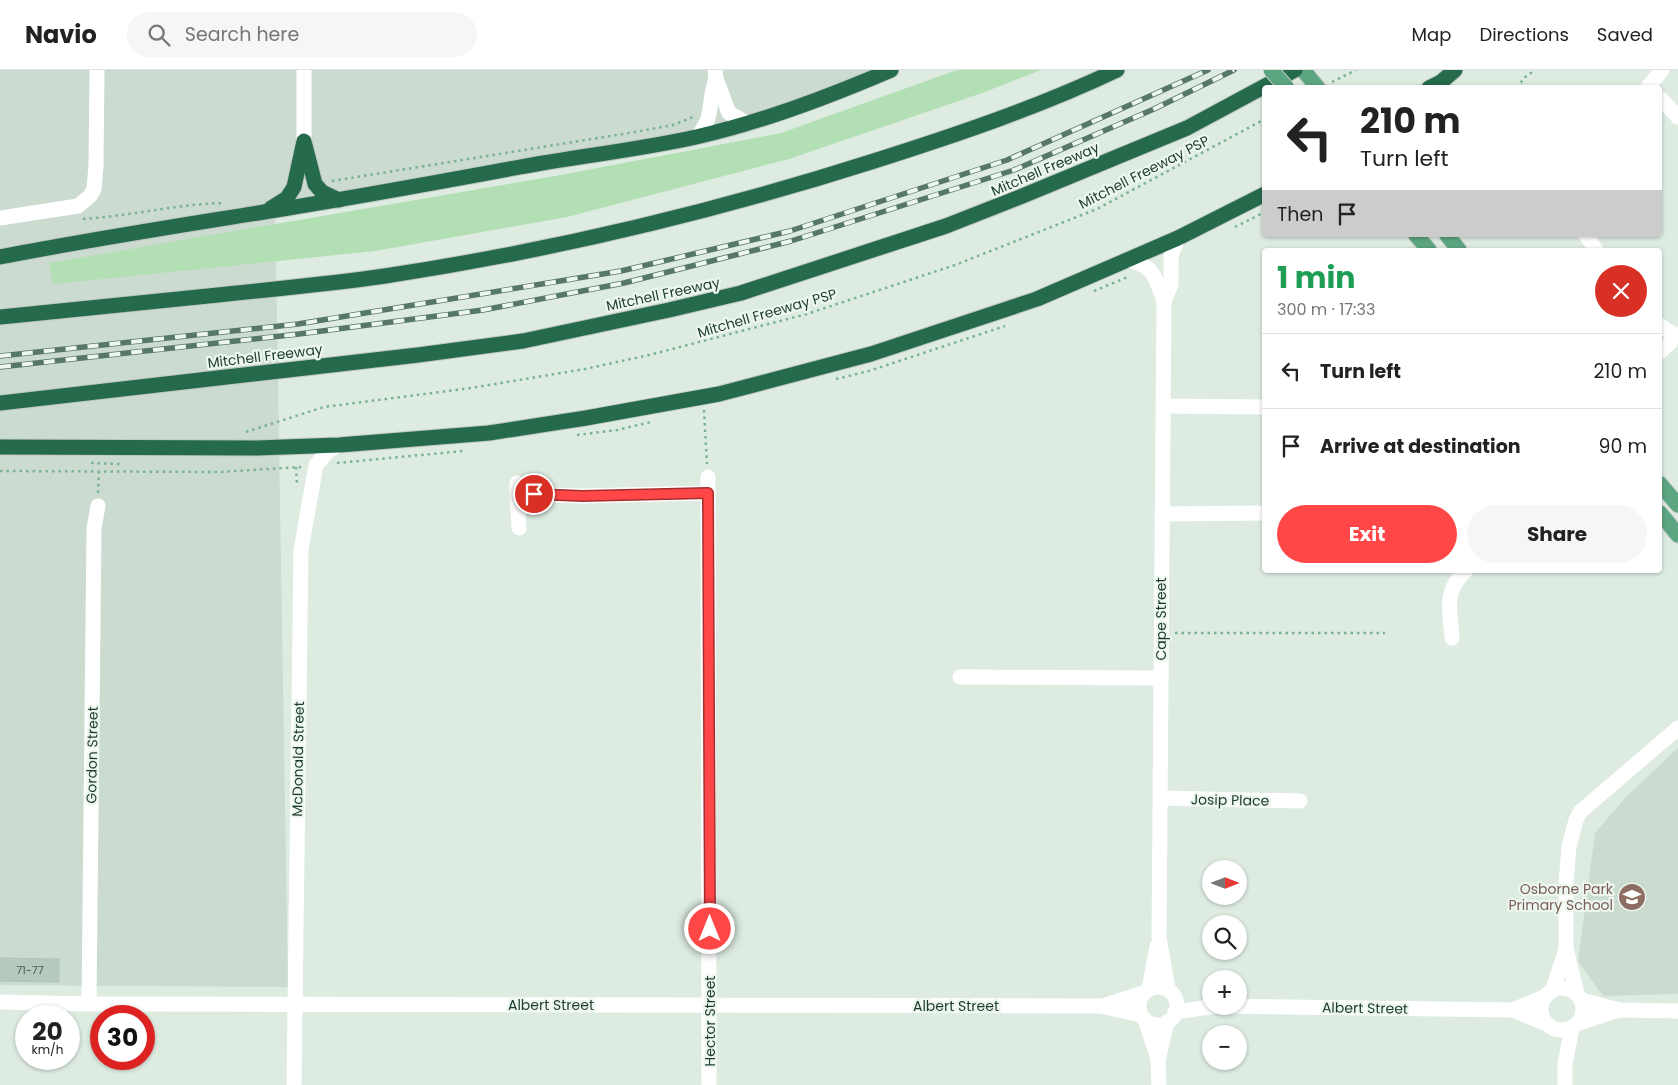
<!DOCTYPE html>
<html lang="en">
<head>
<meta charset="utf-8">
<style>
  :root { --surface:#fff; --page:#f6f6f6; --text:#222; --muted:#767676; --line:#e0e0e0; --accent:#ff4747 }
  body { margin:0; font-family:Poppins,sans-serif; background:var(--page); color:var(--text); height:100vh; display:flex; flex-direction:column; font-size:19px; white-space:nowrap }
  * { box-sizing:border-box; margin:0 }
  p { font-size:16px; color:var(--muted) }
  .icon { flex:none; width:28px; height:28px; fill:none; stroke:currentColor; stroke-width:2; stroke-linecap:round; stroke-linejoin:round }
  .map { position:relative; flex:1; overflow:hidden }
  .panel { position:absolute; left:1262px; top:178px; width:400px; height:325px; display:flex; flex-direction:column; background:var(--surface); border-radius:5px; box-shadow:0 1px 4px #0004 }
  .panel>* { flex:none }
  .top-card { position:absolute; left:1262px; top:15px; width:400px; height:152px; border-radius:5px; box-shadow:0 1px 4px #0004; background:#fff; color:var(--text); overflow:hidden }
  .needle { width:32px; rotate:90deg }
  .tools { position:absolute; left:1202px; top:790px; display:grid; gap:10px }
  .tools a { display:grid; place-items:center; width:45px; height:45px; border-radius:50%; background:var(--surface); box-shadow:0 1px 4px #0004; font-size:25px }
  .speed { position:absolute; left:15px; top:935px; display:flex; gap:10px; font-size:25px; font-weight:700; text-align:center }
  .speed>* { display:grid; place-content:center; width:65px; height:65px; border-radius:50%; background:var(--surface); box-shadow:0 1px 4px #0004; line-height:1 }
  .speed small { font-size:12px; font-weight:400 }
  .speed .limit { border:8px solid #d22; background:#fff; color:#111 }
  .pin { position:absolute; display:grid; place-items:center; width:42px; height:42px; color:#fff; margin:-21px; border:2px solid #fff; border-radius:50%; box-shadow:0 1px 5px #0007 }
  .me { position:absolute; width:55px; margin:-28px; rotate:0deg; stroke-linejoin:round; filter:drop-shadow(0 0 4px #0008) }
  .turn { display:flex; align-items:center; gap:18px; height:105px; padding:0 15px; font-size:22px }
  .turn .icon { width:65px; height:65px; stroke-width:2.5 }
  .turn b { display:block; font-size:35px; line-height:42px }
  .then { display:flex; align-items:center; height:48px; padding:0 15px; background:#0003; gap:10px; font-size:19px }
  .round { display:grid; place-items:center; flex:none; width:52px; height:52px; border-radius:26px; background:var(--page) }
  .head { display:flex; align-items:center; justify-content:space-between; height:85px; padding:0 15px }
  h1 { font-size:30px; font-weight:700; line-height:38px; color:#1e9e55 }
  .action { display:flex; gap:10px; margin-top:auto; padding:10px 15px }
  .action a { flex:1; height:58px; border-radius:30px; background:var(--accent); color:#fff; font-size:20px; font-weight:700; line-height:58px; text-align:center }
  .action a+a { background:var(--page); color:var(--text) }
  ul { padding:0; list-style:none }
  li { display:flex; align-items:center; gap:15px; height:75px; padding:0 15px; border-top:1px solid var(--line) }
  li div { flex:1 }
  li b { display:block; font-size:19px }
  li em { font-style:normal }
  header { display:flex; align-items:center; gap:30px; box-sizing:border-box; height:70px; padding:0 25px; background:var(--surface); border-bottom:1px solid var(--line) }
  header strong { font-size:24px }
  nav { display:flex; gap:28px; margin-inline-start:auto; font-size:18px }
  .search { width:350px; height:45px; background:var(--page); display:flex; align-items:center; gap:12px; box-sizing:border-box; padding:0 18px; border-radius:28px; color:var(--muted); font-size:19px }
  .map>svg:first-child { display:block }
</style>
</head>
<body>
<header>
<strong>Navio</strong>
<div class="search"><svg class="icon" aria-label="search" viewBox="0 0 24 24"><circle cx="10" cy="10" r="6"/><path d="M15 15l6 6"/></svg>Search here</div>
<nav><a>Map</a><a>Directions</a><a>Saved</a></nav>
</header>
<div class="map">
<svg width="1678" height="1015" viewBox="0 0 1678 1015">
  <rect width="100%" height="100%" fill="#ddebe1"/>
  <g fill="#cbdbd0">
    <polygon points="0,0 872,0 833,16 757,42 682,63 275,132 288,917 0,915"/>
    <polygon points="1678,678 1678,924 1603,926 1578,891 1595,763 1625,728"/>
  </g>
  <polygon fill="#b3dfb4" points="957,0 1041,0 982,23 789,89 567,147 375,181 53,214 49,193 561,105 781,63"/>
  <polygon fill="#b5c9bc" stroke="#afc5b6" points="0,888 59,889 59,912 0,911"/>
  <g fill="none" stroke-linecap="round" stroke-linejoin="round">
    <g stroke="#c0c8c4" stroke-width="17">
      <g id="major">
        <polyline points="1303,0 1318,18"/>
        <polyline points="1416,165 1429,180"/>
        <polyline points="1447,165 1459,180"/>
        <polyline points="1660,414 1678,435"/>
        <polyline points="1660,443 1678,465"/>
      </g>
    </g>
    <g stroke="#c0c8c4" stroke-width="17">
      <g id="highway">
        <polyline points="1429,18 1441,12 1455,0"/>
        <polyline points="305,75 315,114 322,122 339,130"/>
        <polyline points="271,138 287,128 294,117 304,71"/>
        <path d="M0,187c92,-18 184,-32 276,-47 81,-13 163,-28 244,-43 59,-11 118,-17 176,-30 67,-15 132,-40 195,-67"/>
        <path d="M0,247c73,-7 146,-15 218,-22 56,-6 112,-11 167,-19 165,-25 329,-64 489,-115 82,-26 165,-54 243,-91"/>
        <polyline points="0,333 418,285 523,271 669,240 741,223 946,156 1020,127 1187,58 1295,0"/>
        <polyline points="0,377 257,378 339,375 489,363 586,348 719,324 871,284 1037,229 1178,168 1265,124"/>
      </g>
    </g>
    <g stroke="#7ab293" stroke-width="2.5" stroke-dasharray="2.5 4" stroke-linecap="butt">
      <polyline points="1332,12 1356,0"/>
      <polyline points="1517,18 1524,8 1535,0"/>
      <polyline points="332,111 635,62 673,55 693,47"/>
      <path d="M83,149c48,-3 94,-15 141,-16"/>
      <polyline points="1235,157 1265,142"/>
      <polyline points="1094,221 1130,206"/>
      <polyline points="836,309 869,301 1005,256"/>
      <polyline points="704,340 707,394"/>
      <polyline points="246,362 324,337 471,318 585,299 649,285 807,244 955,195 1097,139 1265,49"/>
      <polyline points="577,365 617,360 651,352"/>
      <polyline points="91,393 120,394"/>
      <polyline points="337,393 463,381"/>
      <polyline points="296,397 297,416"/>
      <polyline points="0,401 219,402 301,397"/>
      <polyline points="98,423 99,402"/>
      <polyline points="1175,563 1385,563"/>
    </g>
    <g stroke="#fff" stroke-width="15">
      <polyline points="304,0 304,71"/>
      <polyline points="715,0 716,9 729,43 747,53"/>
      <polyline points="1647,18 1662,0"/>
      <polyline points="1660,28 1678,47"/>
      <path d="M698,66c17,-20 9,-34 18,-57"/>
      <polyline points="0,148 78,136 90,126 94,119 96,96 97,0"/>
      <polyline points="1586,165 1596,180"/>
      <path d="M1128,190c27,6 27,17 36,41l-5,636 9,53"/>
      <polyline points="1164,231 1171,215 1171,186 1178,168"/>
      <polyline points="1660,255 1674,265 1678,264"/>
      <polyline points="1660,282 1670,273 1674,265"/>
      <polyline points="1163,336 1265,337"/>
      <polyline points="708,407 709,1015"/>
      <polyline points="517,413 517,424 582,426 708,423"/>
      <polyline points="517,424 519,458"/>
      <polyline points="1162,444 1265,443"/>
      <path d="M1452,568c-2,-28 -9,-46 14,-68"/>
      <polyline points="960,607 1161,608"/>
      <polyline points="1160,728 1300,731"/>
      <circle cx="1158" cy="936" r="19"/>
      <circle cx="1562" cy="939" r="21"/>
      <polyline points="1149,919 1157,876"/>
      <polyline points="1552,921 1566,880"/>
      <polyline points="1577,924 1566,878 1566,813 1569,777 1576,750 1580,742 1678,658"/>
      <polyline points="1581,930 1619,940 1678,941"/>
      <polyline points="0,932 89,934 1101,936 1141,945"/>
      <polyline points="89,934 94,458 98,436"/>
      <polyline points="1103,936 1143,923"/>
      <polyline points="1217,936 1513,940 1547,954"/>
      <polyline points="1513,940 1546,926"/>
      <polyline points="1175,942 1217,936"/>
      <polyline points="1145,950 1158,989"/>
      <polyline points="1578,953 1619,940"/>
      <polyline points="294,1015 301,480 316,395 328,381 339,375"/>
      <polyline points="1159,1015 1158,990 1167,952"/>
      <polyline points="1565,1015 1565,994 1572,958"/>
    </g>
    <use href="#major" stroke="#5ca581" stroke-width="15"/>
    <use href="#highway" stroke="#266a4c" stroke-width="15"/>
    <g stroke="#577867" stroke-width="5.5">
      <g id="rail">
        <polyline points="0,286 298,254 621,201 790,161 1007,90 1208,0"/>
        <polyline points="0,297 299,264 483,240 624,213 791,171 1014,100 1154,39 1234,0"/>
      </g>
    </g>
    <use href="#rail" stroke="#edf7f0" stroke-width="4" stroke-dasharray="11" stroke-linecap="butt"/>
    <g stroke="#c0c8c4" stroke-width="17" stroke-linecap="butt">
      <polyline id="major-bridge" points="1271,0 1287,18"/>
    </g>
    <use href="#major-bridge" stroke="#5ca581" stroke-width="15"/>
  </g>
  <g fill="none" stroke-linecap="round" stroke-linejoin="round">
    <g stroke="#a62e2e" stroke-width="12">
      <polyline id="route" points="534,424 582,426 708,423 710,859"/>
    </g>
    <use href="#route" stroke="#ff4747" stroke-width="9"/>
  </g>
  <defs>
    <g id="school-disc" transform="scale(1.4375)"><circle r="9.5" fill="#8d6e63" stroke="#edf7f0"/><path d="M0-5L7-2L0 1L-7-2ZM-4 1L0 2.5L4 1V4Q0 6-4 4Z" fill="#fff"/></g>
  </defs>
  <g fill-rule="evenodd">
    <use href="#school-disc" x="1632" y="827"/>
  </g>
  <g text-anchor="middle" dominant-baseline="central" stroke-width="4.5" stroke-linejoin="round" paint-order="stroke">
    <g font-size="11" fill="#435f50">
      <text x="30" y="900">71-77</text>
    </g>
    <g font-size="14" fill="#1d3c2c" stroke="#edf7f0">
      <text transform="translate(1045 99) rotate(-23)">Mitchell Freeway</text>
      <text transform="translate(1144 102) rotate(-27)">Mitchell Freeway PSP</text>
      <text transform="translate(663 224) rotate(-12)">Mitchell Freeway</text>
      <text transform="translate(767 243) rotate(-16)">Mitchell Freeway PSP</text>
      <text transform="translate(265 286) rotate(-7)">Mitchell Freeway</text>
      <text transform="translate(1161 549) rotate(-90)">Cape Street</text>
      <text transform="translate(92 685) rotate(-89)">Gordon Street</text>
      <text transform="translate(298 689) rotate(-89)">McDonald Street</text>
      <text transform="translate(1230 730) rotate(1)">Josip Place</text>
      <text x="551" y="935">Albert Street</text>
      <text x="956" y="936">Albert Street</text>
      <text transform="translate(1365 938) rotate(1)">Albert Street</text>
      <text transform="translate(710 951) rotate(-90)">Hector Street</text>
    </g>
    <g font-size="14" fill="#785e54" stroke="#edf7f0" text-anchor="end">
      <text x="1613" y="819">Osborne Park<tspan x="1613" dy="16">Primary School</tspan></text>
    </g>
  </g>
</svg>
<div class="tools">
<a><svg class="needle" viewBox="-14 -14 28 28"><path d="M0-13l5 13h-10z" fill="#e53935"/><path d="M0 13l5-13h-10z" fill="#767676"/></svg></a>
<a><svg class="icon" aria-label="search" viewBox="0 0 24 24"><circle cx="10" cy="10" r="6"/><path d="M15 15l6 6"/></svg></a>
<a>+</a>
<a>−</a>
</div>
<div class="speed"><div>20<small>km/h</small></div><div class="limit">30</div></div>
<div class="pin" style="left:534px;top:424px;background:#d93025"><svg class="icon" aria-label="arrive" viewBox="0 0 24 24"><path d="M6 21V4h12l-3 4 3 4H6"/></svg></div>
<svg class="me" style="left:710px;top:859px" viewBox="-20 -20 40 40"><circle r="17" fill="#ff4747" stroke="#fff" stroke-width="3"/><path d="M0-11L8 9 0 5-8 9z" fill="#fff"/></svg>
<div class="top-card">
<div class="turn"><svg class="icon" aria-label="left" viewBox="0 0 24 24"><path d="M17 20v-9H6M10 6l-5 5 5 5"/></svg><div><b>210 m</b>Turn left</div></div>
<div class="then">Then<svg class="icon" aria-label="arrive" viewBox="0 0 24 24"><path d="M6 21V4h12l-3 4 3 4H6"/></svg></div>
</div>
<section class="panel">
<div class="head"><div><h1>1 min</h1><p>300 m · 17:33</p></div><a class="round" style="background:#d93025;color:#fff"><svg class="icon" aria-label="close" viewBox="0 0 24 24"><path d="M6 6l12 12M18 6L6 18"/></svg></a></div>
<ul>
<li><svg class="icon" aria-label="left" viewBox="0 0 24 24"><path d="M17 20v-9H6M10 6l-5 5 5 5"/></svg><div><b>Turn left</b></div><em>210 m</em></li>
<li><svg class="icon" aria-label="arrive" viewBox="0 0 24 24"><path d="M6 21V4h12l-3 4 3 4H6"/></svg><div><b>Arrive at destination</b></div><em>90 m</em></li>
</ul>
<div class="action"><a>Exit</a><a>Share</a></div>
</section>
</div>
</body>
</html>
